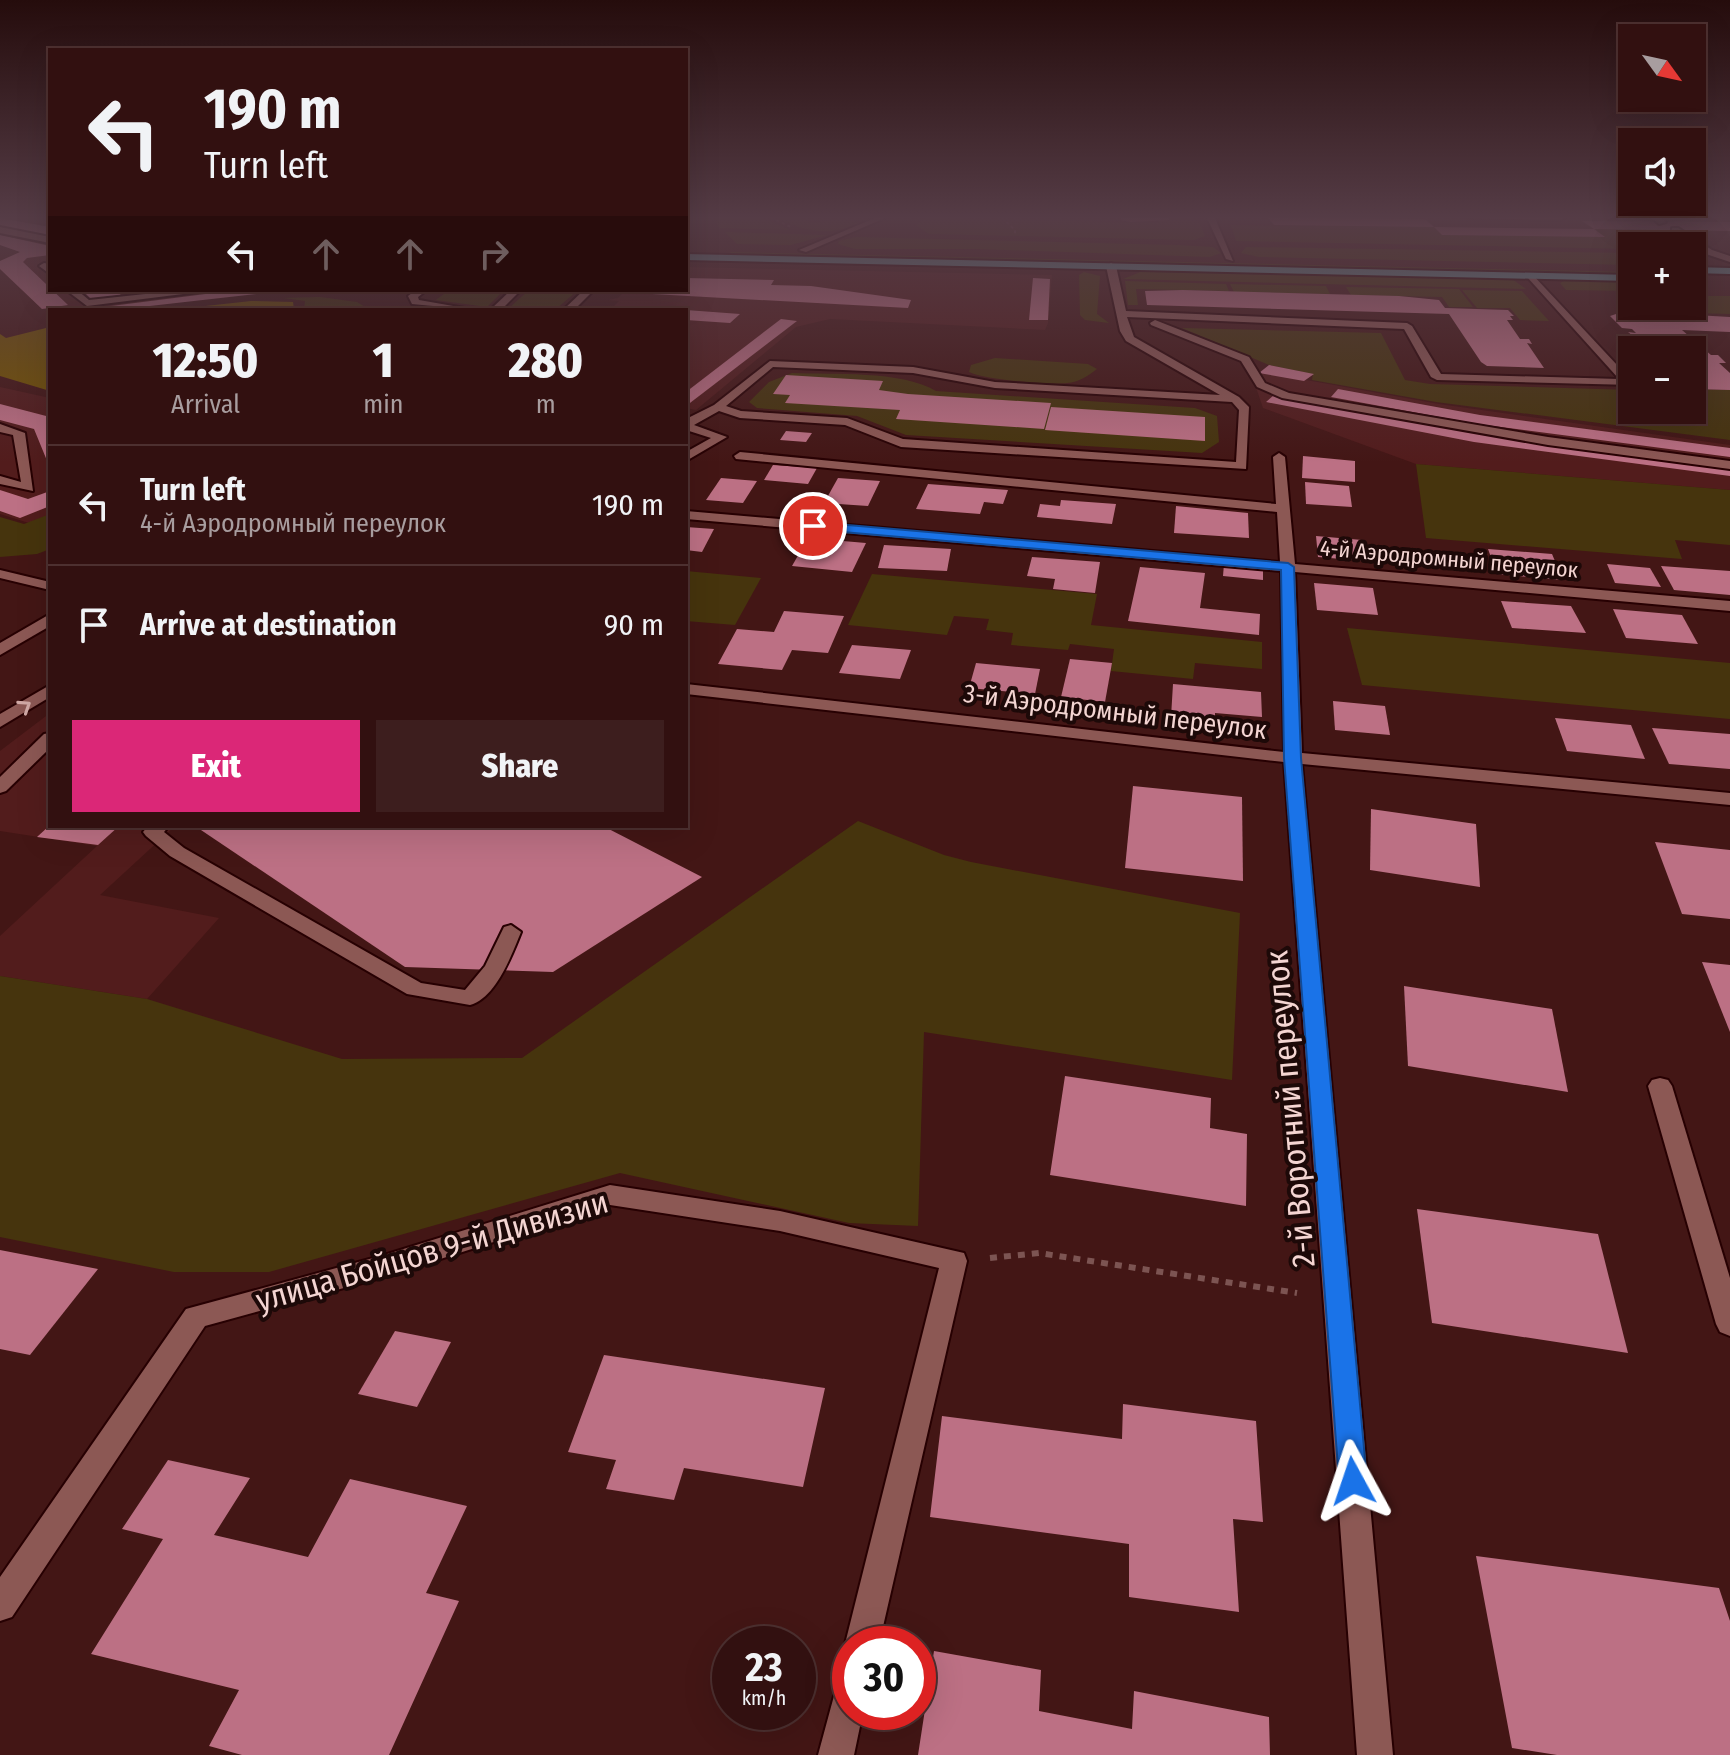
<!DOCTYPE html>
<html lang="en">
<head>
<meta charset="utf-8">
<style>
  :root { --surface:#321010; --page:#3d1e1e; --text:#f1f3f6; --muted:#a89d9f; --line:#4d3030; --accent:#db2777 }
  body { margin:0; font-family:"Fira Sans Condensed",sans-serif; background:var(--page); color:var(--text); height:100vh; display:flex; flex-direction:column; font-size:30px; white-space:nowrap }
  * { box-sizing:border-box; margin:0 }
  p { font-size:26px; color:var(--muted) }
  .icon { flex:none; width:44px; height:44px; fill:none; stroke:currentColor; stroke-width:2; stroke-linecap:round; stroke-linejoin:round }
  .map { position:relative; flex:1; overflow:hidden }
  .details { position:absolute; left:48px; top:308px; width:640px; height:520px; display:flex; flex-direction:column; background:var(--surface); border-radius:0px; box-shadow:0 8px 32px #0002,0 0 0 2px var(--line) }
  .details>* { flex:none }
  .banner { position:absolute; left:48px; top:48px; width:640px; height:244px; border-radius:0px; box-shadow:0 8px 32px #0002,0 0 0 2px var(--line); background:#321010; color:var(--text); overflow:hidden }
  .needle { width:52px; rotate:123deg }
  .buttons { position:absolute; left:1618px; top:24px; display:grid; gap:16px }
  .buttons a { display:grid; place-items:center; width:88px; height:88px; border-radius:0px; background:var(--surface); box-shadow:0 8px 32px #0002,0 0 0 2px var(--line); font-size:40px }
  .speed { position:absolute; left:712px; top:1626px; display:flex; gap:16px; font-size:40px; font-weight:700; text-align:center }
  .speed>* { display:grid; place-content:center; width:104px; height:104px; border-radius:50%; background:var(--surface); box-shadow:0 8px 32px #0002,0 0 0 2px var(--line); line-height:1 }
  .speed small { font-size:20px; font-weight:400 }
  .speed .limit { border:12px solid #d22; background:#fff; color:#111 }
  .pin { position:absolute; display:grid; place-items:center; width:68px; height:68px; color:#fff; margin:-34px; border:4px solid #fff; border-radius:50%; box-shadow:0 2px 8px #0007 }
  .me { position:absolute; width:88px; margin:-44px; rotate:355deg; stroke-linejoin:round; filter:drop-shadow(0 0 6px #0008) }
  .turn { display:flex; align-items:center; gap:28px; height:168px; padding:0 24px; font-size:36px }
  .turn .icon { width:104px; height:104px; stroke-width:2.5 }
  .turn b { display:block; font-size:56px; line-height:68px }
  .lanes { display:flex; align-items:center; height:76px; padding:0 24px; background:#0003; justify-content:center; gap:40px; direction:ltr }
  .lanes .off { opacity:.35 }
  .eta { display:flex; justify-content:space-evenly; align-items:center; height:136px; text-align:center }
  .eta b { font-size:48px; font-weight:800; line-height:56px }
  .cta { display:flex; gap:16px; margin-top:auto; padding:16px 24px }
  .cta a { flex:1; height:92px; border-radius:0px; background:var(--accent); color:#fff; font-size:32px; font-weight:800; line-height:92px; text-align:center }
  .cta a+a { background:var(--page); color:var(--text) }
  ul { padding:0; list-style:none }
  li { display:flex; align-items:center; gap:24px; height:120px; padding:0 24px; border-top:2px solid var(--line) }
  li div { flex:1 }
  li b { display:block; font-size:30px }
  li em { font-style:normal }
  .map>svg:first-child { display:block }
</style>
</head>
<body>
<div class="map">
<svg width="1730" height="1755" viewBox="0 0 1730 1755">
  <rect width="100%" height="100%" fill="#431615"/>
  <g fill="#521c1c">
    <polygon points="0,218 50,218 50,290 280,290 114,310 42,309 0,269 0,261 20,252 0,245"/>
    <polygon points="686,267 1052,275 1048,323 1045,330 830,319 796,327 696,410 686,408 686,310 610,310 619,301 608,300 618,298 626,290 686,290"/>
    <polygon points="1250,370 1439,404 1730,445 1730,490 1416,464 1263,408"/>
    <polygon points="0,387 50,398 50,515 29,523 0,514"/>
    <polygon points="50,713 50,826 175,826 100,895 219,918 147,999 0,976 0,936 97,846 0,831 0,751"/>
  </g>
  <g fill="#46340d">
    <polygon points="715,218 763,218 790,230 719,228"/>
    <path d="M777,218h23l12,5 30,-4 19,4c-32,13 -53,10 -84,-5z"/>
    <polygon points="925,218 1156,223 1169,218 1198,219 1205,236 1194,240 929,234 916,225"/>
    <polygon points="1231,225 1434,227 1442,235 1603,237 1594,229 1666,230 1692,246 1632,246 1632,249 1236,241"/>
    <polygon points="725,232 827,235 791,245 737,244"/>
    <polygon points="856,237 1178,245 1213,247 1221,253 1210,257 977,249 855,249 838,244 839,241"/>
    <polygon points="1246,247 1632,253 1632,265 1259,257 1241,253"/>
    <polygon points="731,252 1632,272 1632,275 729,255"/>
    <polygon points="1143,271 1512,279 1526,289 1123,279"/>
    <polygon points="1084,272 1100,276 1097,314 1109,323 1085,320 1080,315 1079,275"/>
    <polygon points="1566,280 1632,282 1632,291 1566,290 1560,283"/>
    <polygon points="1125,281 1226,284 1229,291 1136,289 1138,305 1128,305"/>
    <polygon points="1230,284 1326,286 1330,294 1234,292"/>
    <polygon points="1346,287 1459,289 1473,307 1449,307 1442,297 1351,295"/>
    <polygon points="449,290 504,290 487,307 436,300"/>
    <polygon points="529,290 578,290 555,310 507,310"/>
    <polygon points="1462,290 1522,291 1549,321 1520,320 1510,308 1477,308"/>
    <polygon points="1692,296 1730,296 1730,314 1692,313 1684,306 1692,306"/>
    <polygon points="320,297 357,302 370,310 304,310 305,301 284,298"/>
    <polygon points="1182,328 1381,333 1405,380 1430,384 1632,390 1632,410 1692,410 1694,392 1692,389 1730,390 1730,440 1436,402 1312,380 1313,374 1269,365"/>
    <path d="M995,358l93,6 9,5c-9,7 -18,13 -30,14 -19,2 -81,-3 -98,-11l2,-7z"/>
    <path d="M792,373c42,2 108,-3 144,18l259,17 22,8 2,26 -17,11 -296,-18 -49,-19 -100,-8 -8,-6 20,-20z"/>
    <polygon points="1416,464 1730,490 1730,545 1675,540 1682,559 1426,538"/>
    <polygon points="50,514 50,549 37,554 0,557 0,517 24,524"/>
    <polygon points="686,571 761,578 735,625 686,621"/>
    <polygon points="872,574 1097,594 1091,625 1262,642 1262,669 1195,663 1193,679 1111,671 1114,649 1070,644 1068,650 1011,645 1013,633 986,630 989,619 954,616 947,635 848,625"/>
    <polygon points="1347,628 1730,663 1730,719 1362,685"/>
    <polygon points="858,821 944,855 971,862 1240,913 1232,1080 924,1032 918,1226 849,1223 620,1173 269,1272 174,1272 0,1237 0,976 147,999 342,1059 522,1058"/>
  </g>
  <g fill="#755500">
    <polygon points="251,301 293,302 294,310 169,310"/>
    <polygon points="50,327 50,391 0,376 0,334 6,338"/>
  </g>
  <g fill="#bc7084">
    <polygon points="0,218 50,227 50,236 0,226"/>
    <polygon points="1121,218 1169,218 1169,220 1131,222 1121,220"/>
    <polygon points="1268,218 1425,219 1434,227 1274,225"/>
    <polygon points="1582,221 1730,222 1730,231 1594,229 1605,237 1442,235 1434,227 1594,229"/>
    <polygon points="0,235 50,246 50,255 27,258 23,262 68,305 42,309 0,269 0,261 20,252 0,245"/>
    <polygon points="686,278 774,280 771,285 811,286 911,300 908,308 652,294 656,290 686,290"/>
    <polygon points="1033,278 1050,279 1048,320 1029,320"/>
    <polygon points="82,290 115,290 121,295 91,299"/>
    <polygon points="237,290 274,292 114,310 80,310"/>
    <polygon points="1183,290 1399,296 1439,300 1445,308 1508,310 1514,316 1510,316 1513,320 1507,320 1520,339 1529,339 1532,344 1527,343 1544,368 1487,366 1481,362 1449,314 1147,305 1145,291"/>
    <polygon points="686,310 740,314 730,323 686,320"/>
    <polygon points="1625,311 1730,317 1730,332 1682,330 1711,355 1718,355 1726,363 1719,363 1730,373 1730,390 1692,389 1692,350 1644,349 1640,345 1645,345 1628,332 1636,333 1632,329 1622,328 1610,316"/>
    <polygon points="781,319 797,321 686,406 686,392"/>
    <polygon points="1269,365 1314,374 1304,381 1259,373"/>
    <polygon points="786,375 883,381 879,390 908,394 1051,403 1044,429 896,419 900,410 785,403 790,395 773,394"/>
    <polygon points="1338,389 1480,415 1730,448 1730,457 1478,424 1331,397"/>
    <polygon points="1274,395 1490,435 1730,466 1730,476 1474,442 1266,402"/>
    <polygon points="0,404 50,417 50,468 34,429 0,420"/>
    <polygon points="1051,407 1205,417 1205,441 1045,430"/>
    <polygon points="786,431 812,433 806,442 780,440"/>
    <polygon points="1303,456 1355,461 1355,482 1302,478"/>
    <polygon points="773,465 817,468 808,484 764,480"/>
    <polygon points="721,478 757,481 743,503 706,500"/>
    <polygon points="838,478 880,481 868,506 824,503"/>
    <polygon points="1305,482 1349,486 1352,507 1306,504"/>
    <polygon points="928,484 1008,490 1003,504 984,502 980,514 916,509"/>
    <polygon points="0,490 28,499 50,491 50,506 20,518 0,511"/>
    <polygon points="1061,500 1116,504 1112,524 1037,517 1040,504 1060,506"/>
    <polygon points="1176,506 1248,513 1249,538 1174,533"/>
    <polygon points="686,527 714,529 702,552 686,550"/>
    <polygon points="1316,536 1362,540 1365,561 1318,557"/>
    <polygon points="808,538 866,543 852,572 792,566"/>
    <polygon points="884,545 951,549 947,571 878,568"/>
    <polygon points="1488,549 1552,554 1563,580 1497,574"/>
    <polygon points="1032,557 1100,562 1095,593 1053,589 1055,579 1027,576"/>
    <polygon points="1224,564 1263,567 1263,580 1223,576"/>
    <polygon points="1607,564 1650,568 1661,587 1615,583"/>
    <polygon points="1661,566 1730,571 1730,595 1674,590"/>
    <polygon points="1140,567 1205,573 1200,608 1260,614 1259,635 1128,621"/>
    <polygon points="1314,583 1373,588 1378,615 1317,610"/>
    <polygon points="1501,601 1571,606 1586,633 1512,628"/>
    <polygon points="1613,609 1682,615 1698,644 1626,638"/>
    <polygon points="784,611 844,616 828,653 792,650 782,670 718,664 737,629 774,632"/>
    <polygon points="852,645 911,650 900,679 839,673"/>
    <polygon points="1070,659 1112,663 1105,702 1061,697"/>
    <polygon points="976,663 1040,669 1035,694 969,688"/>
    <polygon points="1173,684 1261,692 1262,717 1215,713 1215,722 1171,717"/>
    <polygon points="1333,701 1385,706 1390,735 1335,730"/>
    <polygon points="1555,718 1631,725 1645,759 1567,751"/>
    <polygon points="1652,728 1730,734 1730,769 1669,764"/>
    <polygon points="1133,786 1242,797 1243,881 1125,868"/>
    <polygon points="1371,809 1476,824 1480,887 1370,870"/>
    <polygon points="49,826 119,826 98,845 37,837"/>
    <polygon points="195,826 603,826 702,877 553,972 405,967"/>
    <polygon points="1655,842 1730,850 1730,919 1682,914"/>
    <polygon points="1702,962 1730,965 1730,1032"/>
    <polygon points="1404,986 1552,1009 1568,1092 1408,1066"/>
    <polygon points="1065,1076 1211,1098 1210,1128 1247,1134 1246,1206 1050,1175"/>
    <polygon points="1417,1209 1598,1234 1628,1353 1432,1323"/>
    <polygon points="0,1250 98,1269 30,1355 0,1349"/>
    <polygon points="395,1331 451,1342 417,1407 358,1394"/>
    <polygon points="604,1355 825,1388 803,1487 684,1468 674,1500 606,1489 616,1460 568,1452"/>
    <polygon points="1123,1404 1256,1421 1263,1522 1233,1519 1239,1612 1129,1597 1129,1544 930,1517 942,1416 1122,1439"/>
    <polygon points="168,1460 250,1478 214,1535 308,1557 350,1479 467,1506 426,1593 459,1601 389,1755 242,1755 209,1746 239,1690 91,1654 163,1539 122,1529"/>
    <polygon points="1476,1556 1719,1588 1730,1621 1730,1755 1557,1755 1512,1748"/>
    <polygon points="934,1651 1041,1670 1039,1711 1132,1729 1134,1691 1269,1717 1270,1755 918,1755"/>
  </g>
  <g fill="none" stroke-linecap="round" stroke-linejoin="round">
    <g stroke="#270002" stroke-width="4">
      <g id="lane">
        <polygon points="875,218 885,218 806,252 799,250"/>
        <polygon points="1207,218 1215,218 1233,261 1226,259"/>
        <polygon points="1468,218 1565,218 1561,220"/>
        <polygon points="1652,218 1661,218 1666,222 1659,224"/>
        <polygon points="0,227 50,237 50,243 0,233"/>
        <polygon points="1672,228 1678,228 1712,250 1730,256 1730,262 1706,254 1672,232"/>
        <polygon points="44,263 50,264 50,274 39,266"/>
        <path d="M1111,263l5,3 10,45 281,12 5,3 29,48 178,5 -91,-101 3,-5 101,108v4l-195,-5 -6,-3 -27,-48 -277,-12 7,20 105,60 10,10 -3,62 -345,-22 -56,-22 -105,-7 -21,-7 -25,14 33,12 -41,24v-9l25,-14 -25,-8v-11l28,-14 56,-44 143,6 82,15 225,13 -94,-54 -6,-10 -14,-65zM773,367l140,6 82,15 237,14 7,8 -3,52 -333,-23 -56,-21 -106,-7 -15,-5z"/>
        <polygon points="66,290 77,290 89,300 183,290 215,290 87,306"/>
        <polygon points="416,290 427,290 418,297 419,300 476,310 412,304 408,296"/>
        <polygon points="1155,320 1249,357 1265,383 1289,393 1548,437 1730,461 1730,469 1548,445 1282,398 1257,387 1241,361 1151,325 1150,323"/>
        <polygon points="0,424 25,433 33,491 0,484 0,476 21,482 13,435 0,432"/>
        <polygon points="50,733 50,748 6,791 0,793 0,777 44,734"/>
        <path d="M148,826h21l-5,6 20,16 237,135 44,7 20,-24 19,-39 7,-2 10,7c-9,22 -25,66 -51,73l-63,-11 -237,-138 -24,-20 -3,-4z"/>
        <polygon points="1660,1078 1668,1080 1672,1086 1730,1278 1730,1336 1720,1332 1716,1324 1648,1086 1652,1080"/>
      </g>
    </g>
    <g stroke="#270002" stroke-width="4">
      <g id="street">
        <polygon points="740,452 1276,504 1273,457 1279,453 1285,457 1295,564 1730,601 1730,611 1295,572 1302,753 1730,793 1730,805 1302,764 1393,1755 1357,1755 1284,762 686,694 686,684 1284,752 1281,571 686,519 686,511 1280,562 1277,512 736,459 734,456"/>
        <polygon points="0,570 50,582 50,590 0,578"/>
        <polygon points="610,1185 780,1211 964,1253 967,1261 879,1644 850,1644 850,1656 845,1644 939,1268 780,1231 610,1205 384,1277 205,1326 12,1617 0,1621 0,1577 186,1309 384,1255"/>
        <polygon points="850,1676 850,1712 863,1712 854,1755 818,1755 838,1681"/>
      </g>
    </g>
    <g stroke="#270002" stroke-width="4">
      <g id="secondary">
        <polygon points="511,290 521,290 501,310 490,310"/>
        <polygon points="584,290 594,290 574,310 563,310"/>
        <polygon points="50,614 50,626 0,655 0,643"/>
        <polygon points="50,685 50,697 0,727 0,714"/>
      </g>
    </g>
    <g stroke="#270002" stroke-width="4">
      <g id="primary">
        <polygon points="686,254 1632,275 1632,281 686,260"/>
        <polygon points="1692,267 1730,268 1730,274 1692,273"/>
      </g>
    </g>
    <g stroke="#7c5452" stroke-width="2" stroke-dasharray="3 3" stroke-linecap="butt">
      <polyline points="771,218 791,227"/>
      <polyline points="1002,218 1015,230 1015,235"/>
      <polyline points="1682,306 1691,314"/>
      <polyline points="1628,309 1659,310"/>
    </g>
    <polyline stroke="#7c5452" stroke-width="6" stroke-dasharray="7 7" stroke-linecap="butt" points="990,1258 1039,1253 1297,1293"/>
    <use href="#lane" fill="#8c5854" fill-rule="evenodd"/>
    <use href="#street" fill="#8c5854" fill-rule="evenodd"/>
    <use href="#secondary" fill="#8c5854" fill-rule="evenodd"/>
    <use href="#primary" fill="#61999e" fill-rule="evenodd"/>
  </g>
  <defs><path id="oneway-chevron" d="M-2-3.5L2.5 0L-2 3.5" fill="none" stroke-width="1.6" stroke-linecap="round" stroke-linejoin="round" transform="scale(2)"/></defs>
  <use stroke="#d0a9a6" href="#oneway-chevron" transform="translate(25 706) rotate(-33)"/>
  <linearGradient id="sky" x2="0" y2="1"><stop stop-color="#250c0c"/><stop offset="0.47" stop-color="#553c46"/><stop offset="1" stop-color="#553c46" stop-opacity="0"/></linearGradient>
  <rect width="1730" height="463" fill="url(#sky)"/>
  <polygon fill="#1a73e8" stroke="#114b97" stroke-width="2" points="813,522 1288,563 1294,567 1301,758 1367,1481 1363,1490 1353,1494 1343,1490 1339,1481 1284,758 1281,570 808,529 806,526"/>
  <g text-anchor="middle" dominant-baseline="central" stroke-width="8" stroke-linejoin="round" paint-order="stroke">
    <g font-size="22" fill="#f4d5d2" stroke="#1d0908">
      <text transform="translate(1449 559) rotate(5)">4-й Аэродромный переулок</text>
    </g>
    <g font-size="26" fill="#f4d5d2" stroke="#1d0908">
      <text transform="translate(1115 712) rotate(7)">3-й Аэродромный переулок</text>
    </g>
    <g font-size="32" fill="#f4d5d2" stroke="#1d0908">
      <text transform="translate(1290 1109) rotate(-95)">2-й Воротний переулок</text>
      <text transform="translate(432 1251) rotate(-16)">улица Бойцов 9-й Дивизии</text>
    </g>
  </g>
</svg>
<div class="buttons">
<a><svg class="needle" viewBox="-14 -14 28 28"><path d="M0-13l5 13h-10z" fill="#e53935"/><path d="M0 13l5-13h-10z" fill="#a89d9f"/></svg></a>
<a><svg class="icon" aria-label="sound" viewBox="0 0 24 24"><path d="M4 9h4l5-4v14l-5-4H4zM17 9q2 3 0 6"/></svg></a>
<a>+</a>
<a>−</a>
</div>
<div class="speed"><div>23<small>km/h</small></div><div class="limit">30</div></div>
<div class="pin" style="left:813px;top:526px;background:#d93025"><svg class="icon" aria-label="arrive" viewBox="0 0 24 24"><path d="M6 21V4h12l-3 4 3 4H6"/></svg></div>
<svg class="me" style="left:1353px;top:1481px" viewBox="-20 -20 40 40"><path d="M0-17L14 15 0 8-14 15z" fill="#1a73e8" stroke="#fff" stroke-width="4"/></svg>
<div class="banner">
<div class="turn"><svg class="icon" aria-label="left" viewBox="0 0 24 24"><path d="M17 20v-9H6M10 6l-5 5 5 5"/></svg><div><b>190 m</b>Turn left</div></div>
<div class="lanes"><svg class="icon" aria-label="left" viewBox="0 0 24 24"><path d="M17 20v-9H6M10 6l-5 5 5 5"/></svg><svg class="icon off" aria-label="ahead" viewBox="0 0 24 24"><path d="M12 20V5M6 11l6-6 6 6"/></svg><svg class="icon off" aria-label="ahead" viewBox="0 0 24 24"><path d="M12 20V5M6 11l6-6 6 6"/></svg><svg class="icon off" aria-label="right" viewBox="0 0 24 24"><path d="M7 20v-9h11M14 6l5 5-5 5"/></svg></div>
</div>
<section class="details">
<div class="eta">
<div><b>12:50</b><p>Arrival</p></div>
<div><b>1</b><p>min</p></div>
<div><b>280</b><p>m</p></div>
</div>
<ul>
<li><svg class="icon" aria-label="left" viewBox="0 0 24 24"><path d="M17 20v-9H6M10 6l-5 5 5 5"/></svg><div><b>Turn left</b><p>4-й Аэродромный переулок</p></div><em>190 m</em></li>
<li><svg class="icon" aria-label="arrive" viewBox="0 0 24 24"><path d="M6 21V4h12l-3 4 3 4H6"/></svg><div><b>Arrive at destination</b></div><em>90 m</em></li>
</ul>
<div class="cta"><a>Exit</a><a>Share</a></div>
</section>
</div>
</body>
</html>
